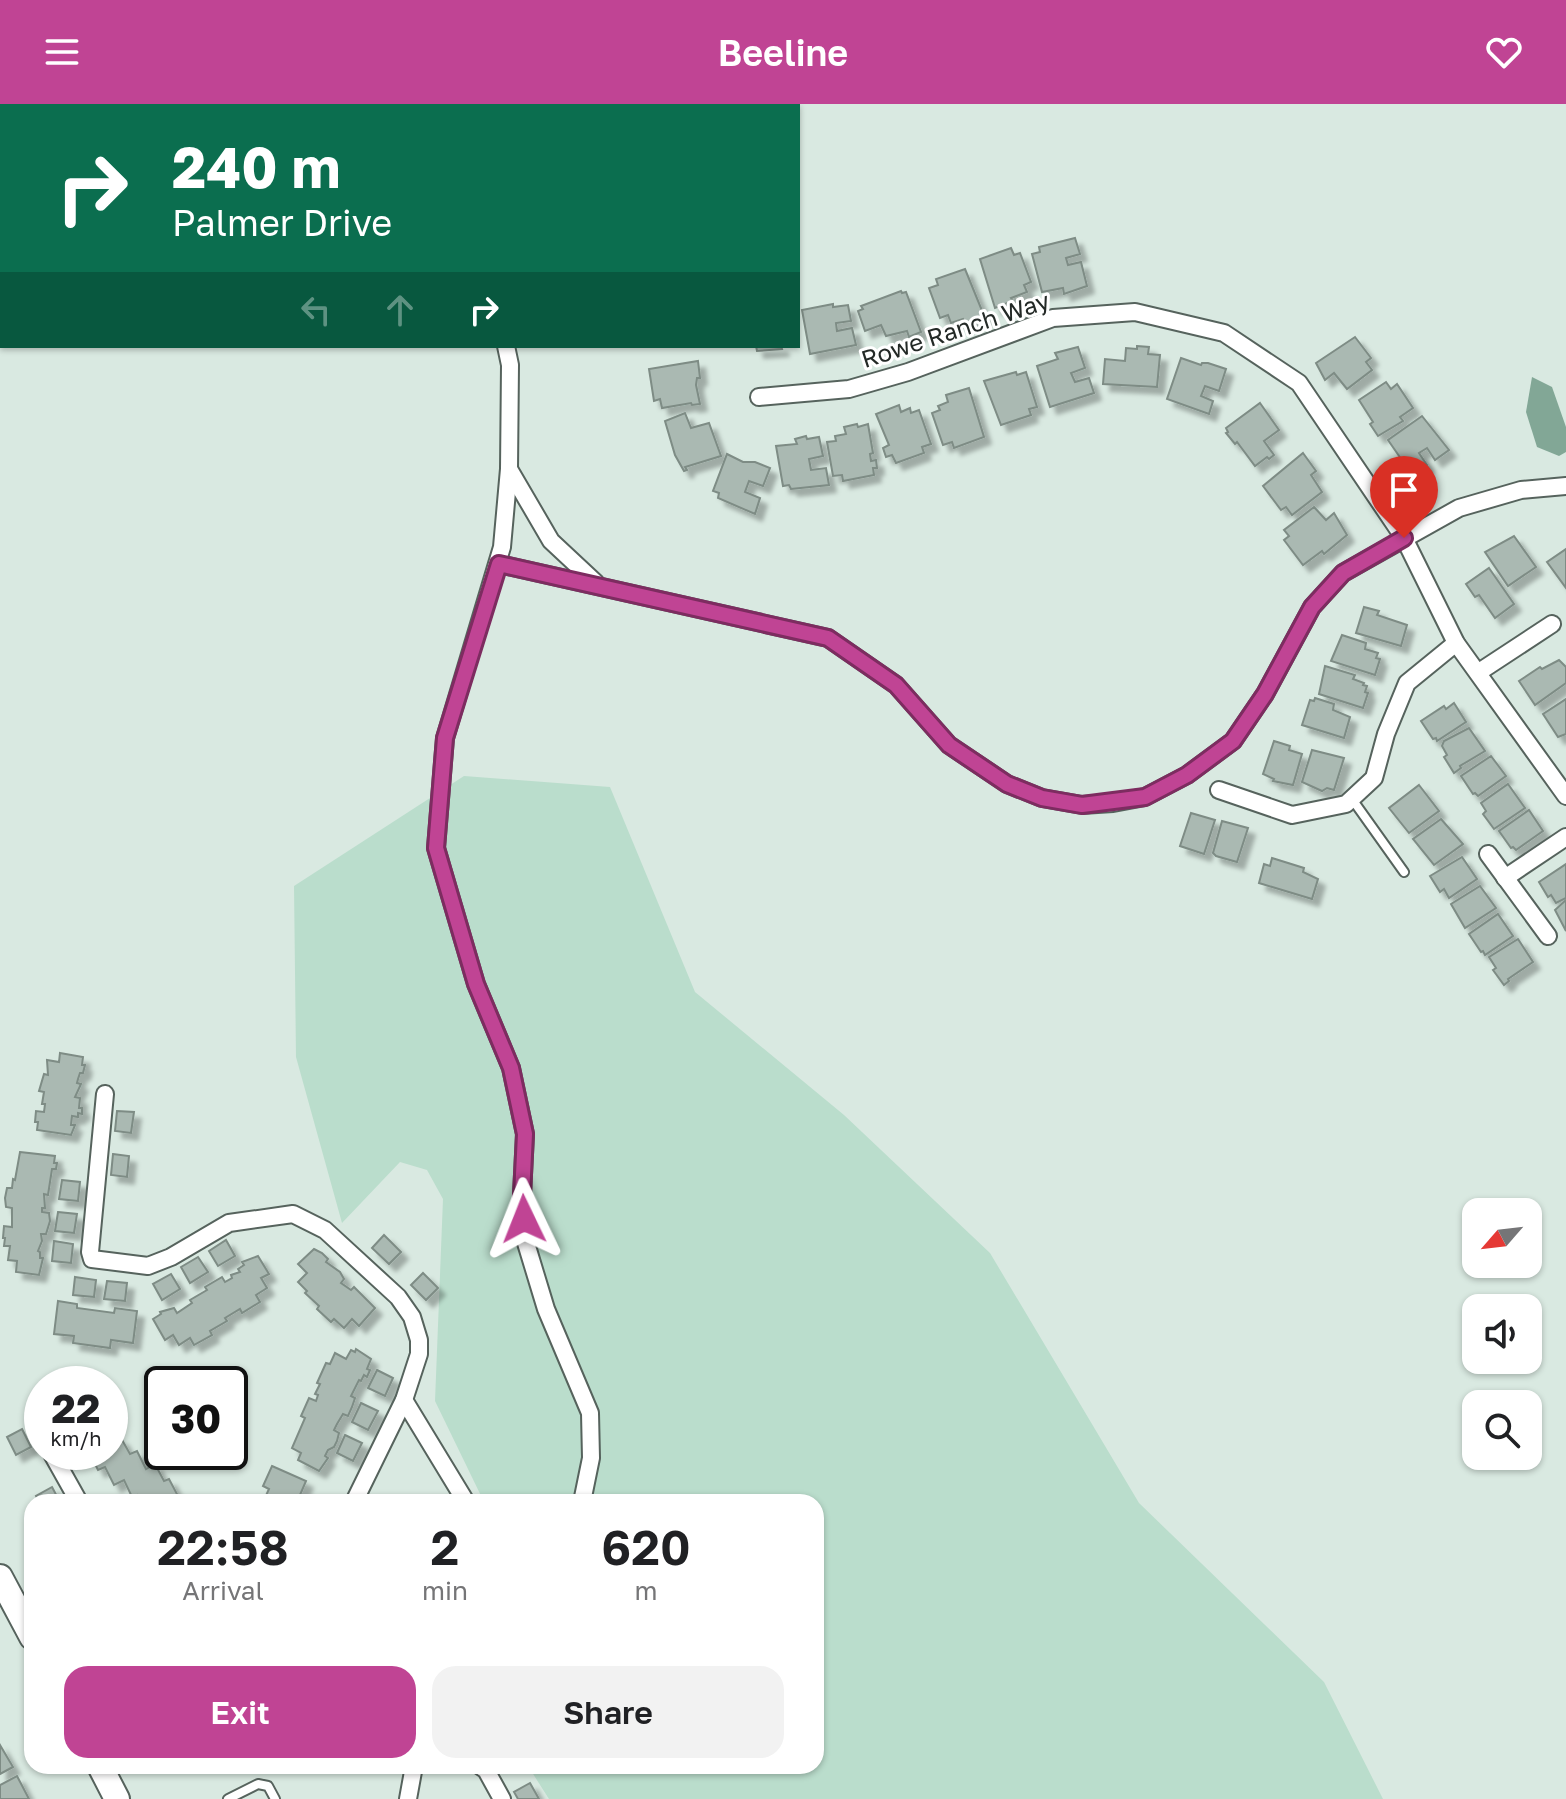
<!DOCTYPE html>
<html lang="en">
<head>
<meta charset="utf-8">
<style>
  :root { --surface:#fff; --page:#f2f2f2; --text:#202124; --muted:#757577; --accent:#c04494 }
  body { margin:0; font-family:"Golos Text",sans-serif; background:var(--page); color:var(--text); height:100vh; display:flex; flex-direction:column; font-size:30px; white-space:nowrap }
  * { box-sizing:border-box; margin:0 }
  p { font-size:26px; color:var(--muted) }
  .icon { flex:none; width:44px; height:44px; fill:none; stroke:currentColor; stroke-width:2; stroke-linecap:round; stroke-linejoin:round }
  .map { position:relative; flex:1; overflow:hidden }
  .panel { position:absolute; left:24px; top:1390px; width:800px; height:280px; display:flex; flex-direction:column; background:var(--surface); border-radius:24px; box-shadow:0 2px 6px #0004 }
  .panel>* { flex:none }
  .hud { position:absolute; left:0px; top:0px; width:800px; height:244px; box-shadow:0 2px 6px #0004; background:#0b6e4f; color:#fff; overflow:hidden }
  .needle { width:52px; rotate:242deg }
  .controls { position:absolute; left:1462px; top:1094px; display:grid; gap:16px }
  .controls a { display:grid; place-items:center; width:80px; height:80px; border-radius:16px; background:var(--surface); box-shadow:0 2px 6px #0004; font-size:40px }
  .speed { position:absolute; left:24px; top:1262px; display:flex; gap:16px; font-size:40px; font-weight:700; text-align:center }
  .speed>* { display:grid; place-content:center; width:104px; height:104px; border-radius:50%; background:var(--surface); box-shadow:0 2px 6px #0004; line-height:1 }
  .speed small { font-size:20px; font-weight:400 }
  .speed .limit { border:4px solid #111; border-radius:12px; background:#fff; color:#111 }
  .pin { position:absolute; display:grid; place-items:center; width:68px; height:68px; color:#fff; margin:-82px -34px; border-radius:50% 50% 50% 0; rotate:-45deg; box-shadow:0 0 8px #0007 }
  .pin .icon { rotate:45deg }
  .me { position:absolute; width:88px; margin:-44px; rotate:358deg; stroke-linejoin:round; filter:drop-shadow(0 0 6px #0008) }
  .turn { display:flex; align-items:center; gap:28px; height:168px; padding:0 40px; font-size:36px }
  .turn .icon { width:104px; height:104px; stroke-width:2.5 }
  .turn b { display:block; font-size:56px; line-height:68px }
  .lanes { display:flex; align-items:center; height:76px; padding:0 40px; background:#0003; justify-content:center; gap:40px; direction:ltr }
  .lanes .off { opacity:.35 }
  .eta { display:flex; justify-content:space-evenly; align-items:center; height:136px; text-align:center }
  .eta b { font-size:48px; font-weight:600; line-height:56px }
  .action { display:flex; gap:16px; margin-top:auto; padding:16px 40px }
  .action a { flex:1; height:92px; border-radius:24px; background:var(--accent); color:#fff; font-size:32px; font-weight:600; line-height:92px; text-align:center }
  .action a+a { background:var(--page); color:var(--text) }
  header { display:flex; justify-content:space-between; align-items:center; height:104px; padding:0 40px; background:var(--accent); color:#fff; font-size:36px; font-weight:600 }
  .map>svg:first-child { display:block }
</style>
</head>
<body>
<header><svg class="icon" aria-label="menu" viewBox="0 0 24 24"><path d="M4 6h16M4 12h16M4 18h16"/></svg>Beeline<svg class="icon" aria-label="heart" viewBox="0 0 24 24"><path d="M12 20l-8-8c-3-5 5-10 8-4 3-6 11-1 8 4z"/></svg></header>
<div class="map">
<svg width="1566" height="1695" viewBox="0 0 1566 1695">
  <defs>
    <filter id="shadow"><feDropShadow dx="7" dy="7" stdDeviation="2" flood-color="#0004"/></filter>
  </defs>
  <rect width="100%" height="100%" fill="#d9e9e1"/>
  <polygon fill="#baddcc" points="464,672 610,683 695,888 844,1011 990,1149 1139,1399 1324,1578 1383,1695 549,1695 528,1662 816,1662 816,1398 484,1398 435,1297 443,1095 427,1066 400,1058 342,1119 296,953 294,782"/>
  <polygon fill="#82a796" points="1532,273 1552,283 1566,323 1566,348 1559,352 1537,343 1526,308"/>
  <g fill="#aab9b2" stroke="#7e8c85" stroke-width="2" filter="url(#shadow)">
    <polygon points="1075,134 1080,150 1066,154 1068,161 1081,158 1087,182 1064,190 1063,184 1042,188 1032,150 1040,148 1039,143"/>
    <polygon points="1011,144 1014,151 1020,149 1031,178 1024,181 1027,188 1011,194 1013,197 995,204 980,155"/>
    <polygon points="965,165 985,214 965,221 963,215 951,219 948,211 940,214 929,184 938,181 936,175"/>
    <polygon points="901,187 902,189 906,188 921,228 909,233 907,227 886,232 881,221 865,227 858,207 863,205 861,202"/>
    <polygon points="833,200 833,203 848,201 851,217 836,219 837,227 852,224 856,241 810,250 802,206"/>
    <polygon points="1355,233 1371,254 1366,258 1372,266 1347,285 1334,269 1325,276 1316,259"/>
    <polygon points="756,242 781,242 782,245 757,247"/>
    <polygon points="1137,242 1149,243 1148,250 1160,251 1157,283 1103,280 1105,255 1125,257 1126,244 1137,245"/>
    <polygon points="1078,243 1085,264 1071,269 1075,278 1089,274 1094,289 1050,303 1037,262 1058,255 1055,249"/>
    <polygon points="1181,254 1201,261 1202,259 1208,259 1226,265 1219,287 1205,282 1201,292 1213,297 1209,310 1167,295"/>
    <polygon points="698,257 700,274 697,274 696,281 700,300 692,301 691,299 662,304 660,295 654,297 649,265"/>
    <polygon points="1016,268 1017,271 1026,268 1037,303 1029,305 1031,311 1001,321 984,277"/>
    <polygon points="1386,278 1391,285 1397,280 1413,304 1400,313 1403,317 1378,332 1370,320 1373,318 1359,296"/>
    <polygon points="969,284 984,333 954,344 952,338 943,341 932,309 940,306 938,302 948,298 946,291"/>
    <polygon points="1260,299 1279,326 1264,337 1274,351 1269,355 1267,353 1255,362 1237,338 1235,340 1226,329 1228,328 1226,324"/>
    <polygon points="899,301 901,308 910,304 911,309 919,306 931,340 922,343 924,349 896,359 892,351 886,353 883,344 889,341 876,310"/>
    <polygon points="685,309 691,324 709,319 721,352 685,363 687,366 684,367 675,351 665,317"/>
    <polygon points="1422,312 1449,346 1435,356 1427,344 1419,349 1427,361 1413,372 1388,336"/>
    <polygon points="857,320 858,323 868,320 873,349 870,350 871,357 876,356 877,364 873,364 874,371 843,377 842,371 833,372 827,338 836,337 835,332 846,330 844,323"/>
    <polygon points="806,332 807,335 819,333 823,352 809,355 811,366 826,364 829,381 791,385 789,381 783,382 776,342 797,340 795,335"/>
    <polygon points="1303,349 1316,367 1311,371 1322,388 1292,411 1286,403 1281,406 1263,382"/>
    <polygon points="727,350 743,358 755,358 770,364 763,382 749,377 745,388 760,394 755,410 718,394 719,389 713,387"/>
    <polygon points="1314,403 1326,416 1334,409 1347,431 1324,450 1322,447 1303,461 1284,436 1289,432 1284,426"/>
    <polygon points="1514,432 1536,463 1508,482 1485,448"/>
    <polygon points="1566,445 1566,484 1547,458"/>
    <polygon points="1489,464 1514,500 1495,514 1479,491 1475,493 1466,480"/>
    <polygon points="1364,503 1379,507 1377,511 1407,521 1401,542 1356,529"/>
    <polygon points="1342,531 1366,539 1365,545 1378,549 1376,554 1380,555 1375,571 1331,557"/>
    <polygon points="1559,556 1566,563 1566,579 1535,601 1519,577 1540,563 1542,565"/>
    <polygon points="1325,562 1355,571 1353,575 1364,579 1363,581 1367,582 1365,588 1368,589 1363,604 1319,590"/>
    <polygon points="1315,594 1334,600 1333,606 1350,613 1344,634 1302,621 1310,596 1314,597"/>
    <polygon points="1566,595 1566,630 1558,633 1543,610"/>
    <polygon points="1454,599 1466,618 1437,637 1436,634 1433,635 1421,617 1444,602 1446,605"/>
    <polygon points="1469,624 1485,647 1460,662 1461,664 1454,669 1444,653 1447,651 1442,642 1444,637"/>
    <polygon points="1274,637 1290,642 1289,646 1302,650 1293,681 1273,677 1274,675 1263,670"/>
    <polygon points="1312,646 1344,654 1334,686 1327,684 1322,687 1302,678"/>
    <polygon points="1491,652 1506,672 1478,692 1475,689 1473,690 1461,672"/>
    <polygon points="1508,680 1525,704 1494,725 1483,710 1486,707 1481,699"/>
    <polygon points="1419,681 1439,707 1409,729 1389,704"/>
    <polygon points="1529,706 1543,727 1516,746 1513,743 1511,744 1499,727"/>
    <polygon points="1191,709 1215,716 1204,750 1180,742"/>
    <polygon points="1441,715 1463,740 1434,761 1413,735"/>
    <polygon points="1222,717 1248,724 1237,758 1216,752 1213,749"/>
    <polygon points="1462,753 1477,775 1449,794 1444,785 1440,788 1430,772"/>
    <polygon points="1272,754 1304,764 1303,768 1318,775 1312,795 1259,779 1264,760 1270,762"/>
    <polygon points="1566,760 1566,794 1556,799 1551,791 1548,793 1539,778"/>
    <polygon points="1480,782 1496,804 1465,824 1451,800"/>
    <polygon points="1566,796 1566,827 1555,806"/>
    <polygon points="1498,810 1513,832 1485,851 1483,847 1481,848 1469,830"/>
    <polygon points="1518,835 1533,858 1508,875 1509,877 1504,881 1493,866 1496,864 1489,853"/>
    <polygon points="60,949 83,953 82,961 85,961 83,969 80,969 78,975 77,979 81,980 75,993 80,994 79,1004 82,1004 82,1010 78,1009 78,1013 72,1012 71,1021 75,1021 71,1031 37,1026 38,1018 35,1018 36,1007 44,1008 45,1000 42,1000 44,988 39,987 44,970 48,971 47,956 59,958"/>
    <polygon points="117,1007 134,1008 131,1029 115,1027"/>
    <polygon points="20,1048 55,1052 54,1059 57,1059 56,1065 52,1065 48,1091 44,1090 45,1104 42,1104 42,1108 49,1109 50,1117 46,1130 41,1130 42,1137 38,1147 40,1148 40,1154 43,1154 39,1171 16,1168 17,1157 8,1156 10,1142 4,1142 5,1134 3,1134 4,1122 12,1123 12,1104 6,1103 5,1094 7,1084 12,1084 13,1075 15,1076"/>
    <polygon points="113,1050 129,1052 127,1073 111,1071"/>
    <polygon points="62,1076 80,1078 78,1097 59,1095"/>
    <polygon points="58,1108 77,1110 74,1129 55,1127"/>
    <polygon points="384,1131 401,1148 389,1160 372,1144"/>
    <polygon points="226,1136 235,1152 218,1162 209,1147"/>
    <polygon points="54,1137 73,1140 71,1159 52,1157"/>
    <polygon points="314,1145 322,1149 328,1155 326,1158 340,1168 344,1175 341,1179 351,1186 354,1183 375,1204 359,1222 352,1215 344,1224 334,1215 331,1218 317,1205 319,1202 305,1189 307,1187 298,1178 307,1169 298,1160"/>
    <polygon points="258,1152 269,1170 261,1174 267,1184 256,1191 260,1198 242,1209 240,1205 225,1214 227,1217 210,1227 212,1231 194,1241 190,1234 179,1241 173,1231 165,1236 153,1215 161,1210 160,1208 174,1204 177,1209 192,1199 190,1196 207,1186 205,1183 222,1173 225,1178 232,1174 231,1171 240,1168 238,1165 244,1161 242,1158"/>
    <polygon points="198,1153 208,1168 190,1179 181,1163"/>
    <polygon points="423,1169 438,1184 426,1196 411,1181"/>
    <polygon points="171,1170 180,1185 162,1196 153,1180"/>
    <polygon points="75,1173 96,1176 94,1193 73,1191"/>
    <polygon points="107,1177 127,1179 125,1197 104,1195"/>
    <polygon points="58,1197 77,1200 77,1204 114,1209 115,1204 137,1207 133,1239 111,1236 110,1244 73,1239 74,1232 54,1230"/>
    <polygon points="356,1245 371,1255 367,1265 370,1266 367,1273 364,1271 361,1277 359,1276 351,1292 355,1294 352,1303 348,1312 343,1310 337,1320 334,1326 339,1329 337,1337 334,1343 328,1346 325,1352 328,1354 319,1367 298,1356 301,1349 292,1344 305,1314 301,1312 309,1294 316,1297 318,1291 315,1290 320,1280 317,1279 326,1259 330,1260 335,1249 346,1255 351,1246 355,1248"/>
    <polygon points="377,1266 393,1274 385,1292 368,1284"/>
    <polygon points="361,1299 378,1307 368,1326 352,1318"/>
    <polygon points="110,1323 117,1336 121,1334 130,1350 137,1347 146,1365 155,1360 164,1377 169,1375 178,1392 166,1398 141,1398 137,1391 132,1393 124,1376 114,1381 105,1363 98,1366 90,1350 86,1352 84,1348 110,1348"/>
    <polygon points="22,1325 31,1343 16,1351 7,1333"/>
    <polygon points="345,1331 362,1339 353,1357 337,1349"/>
    <polygon points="272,1362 306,1377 297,1398 263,1398 269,1385 263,1382"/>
    <polygon points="52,1383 60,1398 39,1398 36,1392"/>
    <polygon points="0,1641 13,1663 0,1670"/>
    <polygon points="17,1672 29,1695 0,1695 0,1681"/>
    <polygon points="530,1679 539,1695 518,1695 514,1688"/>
  </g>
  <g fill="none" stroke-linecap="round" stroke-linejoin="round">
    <g stroke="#56635d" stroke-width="12">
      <g id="service">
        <polyline points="1352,695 1404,768"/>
        <polyline points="228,1695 258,1680 268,1682 275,1695"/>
      </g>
    </g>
    <g stroke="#56635d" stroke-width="20">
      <g id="minor">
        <polyline points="432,0 433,2"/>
        <polyline points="506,242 510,261 509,365 502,443 445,634 436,744 476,880 511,964 525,1030 522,1091 526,1139 546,1205 590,1309 591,1354 582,1398"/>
        <polyline points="759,293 849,285 908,268 1053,214 1135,208 1224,229 1299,279 1404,434 1456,539 1566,692"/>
        <polyline points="509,365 551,437 596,479"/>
        <polyline points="499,460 828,534 896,581 949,641 1007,680 1042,694 1082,701 1113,699 1145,693 1187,671 1233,637 1265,590 1312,503 1343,469 1459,404 1521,386 1566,382"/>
        <polyline points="1479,568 1552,520"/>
        <polyline points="1219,686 1292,711 1346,700 1374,674 1386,630 1407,579 1456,539"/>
        <polyline points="1488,750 1548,832"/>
        <polyline points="1505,774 1566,733"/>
        <polyline points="105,990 90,1148 92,1155 148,1162 171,1153 229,1119 293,1110 325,1126 398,1193 412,1213 419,1236 419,1250 404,1296 354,1398"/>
        <polyline points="404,1296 466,1398"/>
        <polyline points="36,1319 42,1331"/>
        <polyline points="51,1348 79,1398"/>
        <polyline points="480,1662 486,1666 502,1695"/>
        <polyline points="408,1695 414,1662"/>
      </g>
    </g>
    <g stroke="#56635d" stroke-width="28">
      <g id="secondary">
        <polyline points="0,1473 32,1533"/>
        <polyline points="100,1662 117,1695"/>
      </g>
    </g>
    <use href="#service" stroke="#fff" stroke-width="8"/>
    <use href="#minor" stroke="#fff" stroke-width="16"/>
    <use href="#secondary" stroke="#fff" stroke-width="24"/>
  </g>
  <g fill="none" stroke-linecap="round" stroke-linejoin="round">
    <g stroke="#7d2c60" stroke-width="20">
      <polyline id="route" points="524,1115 522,1091 525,1030 511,964 476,880 436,744 445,634 499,460 828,534 896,581 949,641 1007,680 1042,694 1082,701 1145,693 1187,671 1233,637 1265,590 1312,503 1343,469 1404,434"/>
    </g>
    <use href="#route" stroke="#c04494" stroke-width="14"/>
  </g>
  <g text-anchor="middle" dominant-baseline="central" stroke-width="6" stroke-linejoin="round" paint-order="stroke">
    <g font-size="24" fill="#232926" stroke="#fff">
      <text transform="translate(955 225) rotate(-18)">Rowe Ranch Way</text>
    </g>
  </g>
</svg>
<div class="controls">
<a><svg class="needle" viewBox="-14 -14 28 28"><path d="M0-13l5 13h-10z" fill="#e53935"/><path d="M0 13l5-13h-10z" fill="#757577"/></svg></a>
<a><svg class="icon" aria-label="sound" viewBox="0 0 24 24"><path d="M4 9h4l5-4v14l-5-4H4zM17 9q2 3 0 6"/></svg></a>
<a><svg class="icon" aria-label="search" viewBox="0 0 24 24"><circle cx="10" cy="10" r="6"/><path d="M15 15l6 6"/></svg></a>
</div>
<div class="speed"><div>22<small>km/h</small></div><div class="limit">30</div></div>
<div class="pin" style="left:1404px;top:434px;background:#d93025"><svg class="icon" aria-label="arrive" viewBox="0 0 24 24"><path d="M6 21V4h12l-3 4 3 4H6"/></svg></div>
<svg class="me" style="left:524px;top:1115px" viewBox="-20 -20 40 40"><path d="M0-17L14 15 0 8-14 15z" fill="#c04494" stroke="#fff" stroke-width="4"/></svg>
<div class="hud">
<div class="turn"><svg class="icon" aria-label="right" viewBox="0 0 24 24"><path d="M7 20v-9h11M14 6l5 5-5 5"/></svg><div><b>240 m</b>Palmer Drive</div></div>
<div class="lanes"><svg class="icon off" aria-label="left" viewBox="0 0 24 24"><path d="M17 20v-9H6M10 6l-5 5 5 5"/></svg><svg class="icon off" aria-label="ahead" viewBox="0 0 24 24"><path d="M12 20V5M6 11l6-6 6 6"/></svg><svg class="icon" aria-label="right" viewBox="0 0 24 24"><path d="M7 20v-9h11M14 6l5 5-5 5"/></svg></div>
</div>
<section class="panel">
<div class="eta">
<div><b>22:58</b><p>Arrival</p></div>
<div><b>2</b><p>min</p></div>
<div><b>620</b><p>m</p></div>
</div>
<div class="action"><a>Exit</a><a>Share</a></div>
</section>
</div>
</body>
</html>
